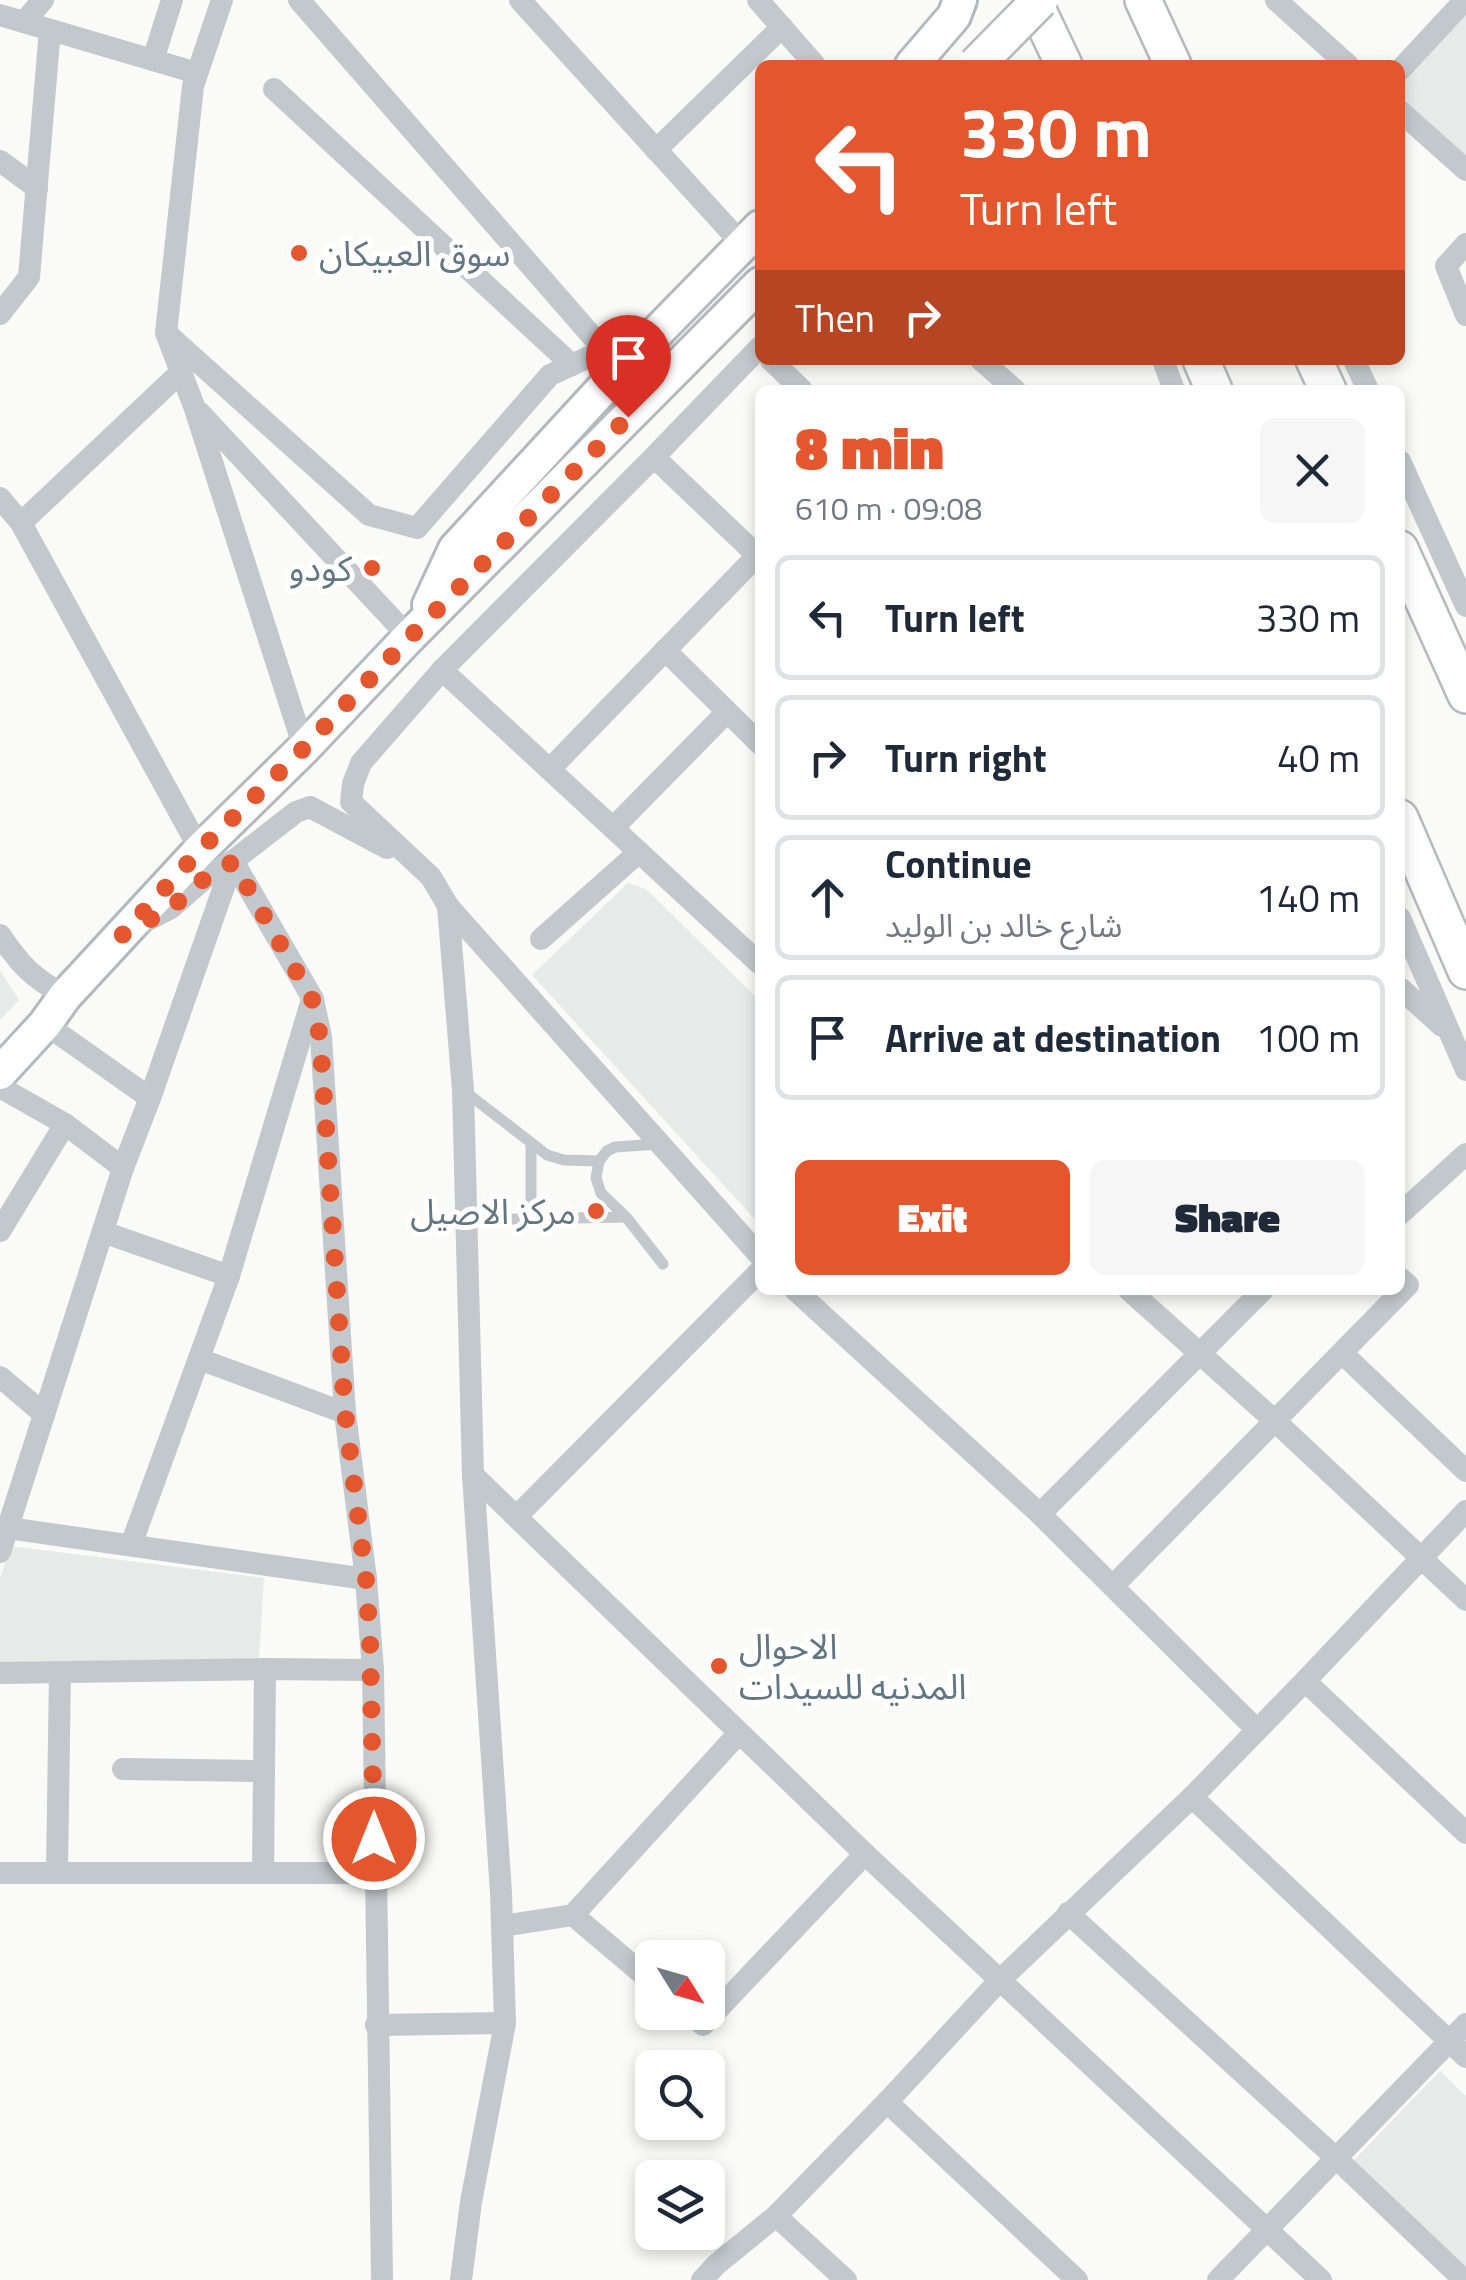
<!DOCTYPE html>
<html lang="en">
<head>
<meta charset="utf-8">
<style>
  :root { --surface:#fff; --page:#f6f6f7; --text:#1f2937; --muted:#747a83; --line:#e0e1e3; --accent:#e4572e }
  body { margin:0; font-family:"Titillium Web","Noto Sans Arabic",sans-serif; background:var(--page); color:var(--text); height:100vh; display:flex; flex-direction:column; font-size:38px; white-space:nowrap }
  * { box-sizing:border-box; margin:0 }
  p { font-size:32px; color:var(--muted) }
  .icon { flex:none; width:55px; height:55px; fill:none; stroke:currentColor; stroke-width:2; stroke-linecap:round; stroke-linejoin:round }
  .map { position:relative; flex:1; overflow:hidden }
  .sheet { position:absolute; left:755px; top:385px; width:650px; height:910px; display:flex; flex-direction:column; background:var(--surface); border-radius:15px; box-shadow:0 5px 15px #0003 }
  .sheet>* { flex:none }
  .banner { position:absolute; left:755px; top:60px; width:650px; height:305px; border-radius:15px; box-shadow:0 5px 15px #0003; background:#e4572e; color:#fff; overflow:hidden }
  .needle { width:65px; rotate:127deg }
  .tools { position:absolute; left:635px; top:1940px; display:grid; gap:20px }
  .tools a { display:grid; place-items:center; width:90px; height:90px; border-radius:15px; background:var(--surface); box-shadow:0 5px 15px #0003; font-size:50px }
  .pin { position:absolute; display:grid; place-items:center; width:85px; height:85px; color:#fff; margin:-102px -42px; border-radius:50% 50% 50% 0; rotate:-45deg; box-shadow:0 0 10px #0007 }
  .pin .icon { rotate:45deg }
  .me { position:absolute; width:110px; margin:-55px; rotate:0deg; stroke-linejoin:round; filter:drop-shadow(0 0 8px #0008) }
  .turn { display:flex; align-items:center; gap:35px; height:210px; padding:0 40px; font-size:45px }
  .turn .icon { width:130px; height:130px; stroke-width:2.5 }
  .turn b { display:block; font-size:70px; line-height:85px }
  .then { display:flex; align-items:center; height:95px; padding:0 40px; background:#0003; gap:20px; font-size:38px }
  .round { display:grid; place-items:center; flex:none; width:105px; height:105px; border-radius:15px; background:var(--page) }
  .head { display:flex; align-items:center; justify-content:space-between; height:170px; padding:0 40px }
  h1 { font-size:60px; font-weight:800; line-height:75px; color:var(--accent) }
  .primary-button { display:flex; gap:20px; margin-top:auto; padding:20px 40px }
  .primary-button a { flex:1; height:115px; border-radius:15px; background:var(--accent); color:#fff; font-size:40px; font-weight:800; line-height:115px; text-align:center }
  .primary-button a+a { background:var(--page); color:var(--text) }
  ul { padding:0; list-style:none }
  li { display:flex; align-items:center; gap:30px; height:125px; margin:0 20px 15px; padding:0 20px; border:5px solid var(--line); border-radius:15px }
  li div { flex:1 }
  li b { display:block; font-size:38px }
  li em { font-style:normal }
  .map>svg:first-child { display:block }
</style>
</head>
<body>
<div class="map">
<svg width="1466" height="2280" viewBox="0 0 1466 2280">
  <rect width="100%" height="100%" fill="#fafaf8"/>
  <g fill="#e8e9e9">
    <polygon points="1466,12 1466,161 1400,98 1400,83"/>
    <polygon points="628,883 646,889 760,1001 760,1225 532,975"/>
    <polygon points="0,970 19,1000 0,1020"/>
    <polygon points="10,1546 264,1578 259,1659 0,1664 0,1579"/>
    <polygon points="1440,2071 1466,2096 1466,2268 1354,2160"/>
  </g>
  <g fill="none" stroke-linecap="round" stroke-linejoin="round">
    <g stroke="#b3babf" stroke-width="38">
      <g id="secondary">
        <polyline points="912,65 954,16 960,0"/>
        <polyline points="429,605 455,549 621,369 760,227"/>
        <polyline points="0,1073 45,1024 65,996 200,850 304,748 409,637 760,284"/>
      </g>
    </g>
    <g stroke="#b5babe" stroke-width="40">
      <g id="primary">
        <polyline points="1033,0 1064,65"/>
        <polyline points="1143,0 1173,65"/>
        <polyline points="1201,360 1214,390"/>
        <polyline points="1314,360 1328,390"/>
        <polyline points="1400,549 1466,695"/>
        <polyline points="1400,818 1466,971"/>
      </g>
    </g>
    <g stroke="#c3c8cc" stroke-width="11">
      <polyline points="463,1090 547,1155 564,1160 599,1161"/>
      <polyline points="659,1144 615,1147 607,1151 599,1161 596,1178 601,1193 626,1217 663,1264"/>
      <polyline points="531,1219 531,1145"/>
      <polyline points="466,1220 626,1217"/>
    </g>
    <g stroke="#c3c8cc" stroke-width="22">
      <polyline points="222,0 193,86 166,333 369,515 417,528 550,375 604,350"/>
      <polyline points="299,0 612,359"/>
      <polyline points="520,0 743,245"/>
      <polyline points="758,0 815,65"/>
      <polyline points="1276,0 1348,65"/>
      <polyline points="0,15 197,73"/>
      <polyline points="24,22 43,0"/>
      <polyline points="153,60 172,0"/>
      <polyline points="1400,70 1465,0"/>
      <polyline points="274,89 572,365"/>
      <polyline points="1400,111 1466,170"/>
      <polyline points="656,150 782,27"/>
      <polyline points="0,161 37,188"/>
      <polyline points="1466,244 1446,266 1466,315"/>
      <polyline points="0,314 29,277 50,30"/>
      <polyline points="168,338 194,406 304,748"/>
      <polyline points="760,347 654,457 442,670 361,763 353,784 351,802 431,877 448,906 760,1256"/>
      <polyline points="771,360 802,390"/>
      <polyline points="981,360 1015,390"/>
      <polyline points="1163,360 1174,390"/>
      <polyline points="1354,360 1368,390"/>
      <polyline points="200,413 409,637"/>
      <polyline points="654,457 760,558"/>
      <polyline points="1400,461 1466,606"/>
      <polyline points="0,498 21,523 200,850"/>
      <polyline points="21,523 181,372"/>
      <polyline points="665,650 760,744"/>
      <polyline points="442,670 760,964"/>
      <polyline points="550,769 757,556"/>
      <polyline points="613,828 727,712"/>
      <polyline points="233,861 313,999 321,1037 345,1413 366,1579 373,1670 382,2280"/>
      <polyline points="448,906 463,1090 473,1475 501,1893 505,2023 471,2202 461,2280"/>
      <polyline points="1400,918 1466,1070"/>
      <polyline points="142,923 171,908 205,878 233,861 296,812 310,807 387,848"/>
      <path d="M0,935c21,31 32,42 65,61"/>
      <polyline points="541,939 639,852"/>
      <polyline points="1400,988 1442,1026"/>
      <polyline points="45,1024 150,1098"/>
      <polyline points="0,1087 65,1124 123,1168"/>
      <polyline points="1400,1214 1466,1154"/>
      <polyline points="0,1231 65,1124"/>
      <polyline points="103,1232 229,1276"/>
      <polyline points="795,1290 1040,1514 1257,1730"/>
      <polyline points="1129,1290 1275,1421 1466,1600"/>
      <polyline points="1342,1353 1466,1471"/>
      <polyline points="199,1359 345,1413"/>
      <polyline points="0,1377 44,1414"/>
      <polyline points="473,1475 865,1854 1321,2280"/>
      <polyline points="1040,1514 1263,1290"/>
      <polyline points="516,1517 760,1271"/>
      <polyline points="8,1528 366,1579"/>
      <polyline points="131,1545 229,1276 311,1003"/>
      <polyline points="0,1552 123,1168 150,1098 233,861"/>
      <polyline points="1113,1586 1408,1285 1400,1278"/>
      <polyline points="0,1673 265,1669 373,1670"/>
      <polyline points="1305,1681 1466,1833"/>
      <polyline points="123,1769 264,1771"/>
      <polyline points="1192,1797 1466,2057"/>
      <polyline points="263,1872 265,1669"/>
      <polyline points="0,1873 374,1873"/>
      <polyline points="57,1873 60,1672"/>
      <polyline points="1068,1913 1336,2158 1464,2280"/>
      <polyline points="573,1915 652,1982"/>
      <polyline points="502,1926 573,1915 739,1733"/>
      <polyline points="688,2012 703,2025 865,1854"/>
      <polyline points="376,2025 505,2023"/>
      <polyline points="887,2102 1077,2280"/>
      <polyline points="776,2216 846,2280"/>
      <polyline points="702,2280 717,2264 776,2216 887,2102 1000,1980 1192,1797 1305,1681 1466,1511"/>
      <polyline points="1218,2280 1466,2024"/>
    </g>
    <use href="#secondary" stroke="#fff" stroke-width="32"/>
    <use href="#primary" stroke="#fff" stroke-width="35"/>
    <g stroke="#b5babe" stroke-width="40" stroke-linecap="butt">
      <polyline id="primary-bridge" points="976,65 1040,0"/>
    </g>
    <use href="#primary-bridge" stroke="#fff" stroke-width="35"/>
  </g>
  <g fill="none" stroke-linecap="round" stroke-linejoin="round">
    <polyline stroke="#e4572e" stroke-width="18" stroke-dasharray="0 32.4" points="374,1839 370,1640 366,1579 345,1412 320,1037 312,999 233,862 205,878 171,908 122,935 200,850 304,748 409,638 628,417"/>
  </g>
  <g fill="#e4572e" stroke="#fff" stroke-width="4">
    <circle cx="299" cy="253" r="10"/>
    <circle cx="372" cy="568" r="10"/>
    <circle cx="596" cy="1211" r="10"/>
    <circle cx="719" cy="1666" r="10"/>
  </g>
  <g text-anchor="middle" dominant-baseline="central" stroke-width="10" stroke-linejoin="round" paint-order="stroke">
    <g font-size="35" fill="#657683" stroke="#fff" text-anchor="start">
      <text x="319" y="253">سوق العبيكان</text>
      <text x="352" y="568" text-anchor="end">كودو</text>
      <text x="576" y="1211" text-anchor="end">مركز الاصيل</text>
      <text x="739" y="1646">الاحوال<tspan x="739" dy="40">المدنيه للسيدات</tspan></text>
    </g>
  </g>
</svg>
<div class="tools">
<a><svg class="needle" viewBox="-14 -14 28 28"><path d="M0-13l5 13h-10z" fill="#e53935"/><path d="M0 13l5-13h-10z" fill="#747a83"/></svg></a>
<a><svg class="icon" aria-label="search" viewBox="0 0 24 24"><circle cx="10" cy="10" r="6"/><path d="M15 15l6 6"/></svg></a>
<a><svg class="icon" aria-label="layers" viewBox="0 0 24 24"><path d="M12 4l9 5-9 5-9-5zM3 14l9 5 9-5"/></svg></a>
</div>
<div class="pin" style="left:628px;top:417px;background:#d93025"><svg class="icon" aria-label="arrive" viewBox="0 0 24 24"><path d="M6 21V4h12l-3 4 3 4H6"/></svg></div>
<svg class="me" style="left:374px;top:1839px" viewBox="-20 -20 40 40"><circle r="17" fill="#e4572e" stroke="#fff" stroke-width="3"/><path d="M0-11L8 9 0 5-8 9z" fill="#fff"/></svg>
<div class="banner">
<div class="turn"><svg class="icon" aria-label="left" viewBox="0 0 24 24"><path d="M17 20v-9H6M10 6l-5 5 5 5"/></svg><div><b>330 m</b>Turn left</div></div>
<div class="then">Then<svg class="icon" aria-label="right" viewBox="0 0 24 24"><path d="M7 20v-9h11M14 6l5 5-5 5"/></svg></div>
</div>
<section class="sheet">
<div class="head"><div><h1>8 min</h1><p>610 m · 09:08</p></div><a class="round"><svg class="icon" aria-label="close" viewBox="0 0 24 24"><path d="M6 6l12 12M18 6L6 18"/></svg></a></div>
<ul>
<li><svg class="icon" aria-label="left" viewBox="0 0 24 24"><path d="M17 20v-9H6M10 6l-5 5 5 5"/></svg><div><b>Turn left</b></div><em>330 m</em></li>
<li><svg class="icon" aria-label="right" viewBox="0 0 24 24"><path d="M7 20v-9h11M14 6l5 5-5 5"/></svg><div><b>Turn right</b></div><em>40 m</em></li>
<li><svg class="icon" aria-label="ahead" viewBox="0 0 24 24"><path d="M12 20V5M6 11l6-6 6 6"/></svg><div><b>Continue</b><p>شارع خالد بن الوليد</p></div><em>140 m</em></li>
<li><svg class="icon" aria-label="arrive" viewBox="0 0 24 24"><path d="M6 21V4h12l-3 4 3 4H6"/></svg><div><b>Arrive at destination</b></div><em>100 m</em></li>
</ul>
<div class="primary-button"><a>Exit</a><a>Share</a></div>
</section>
</div>
</body>
</html>
